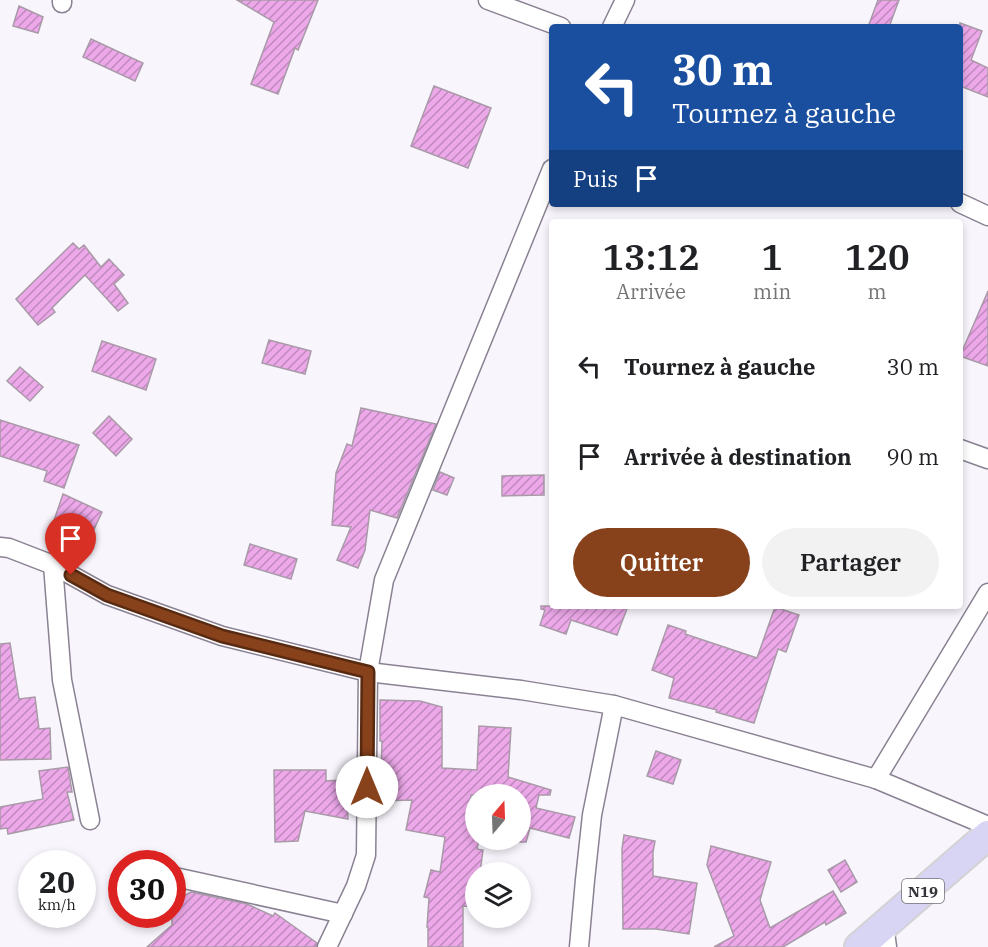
<!DOCTYPE html>
<html lang="fr">
<head>
<meta charset="utf-8">
<style>
  :root { --surface:#fff; --page:#f2f2f2; --text:#202124; --muted:#757577; --accent:#87411b }
  body { margin:0; font-family:"IBM Plex Serif",serif; background:var(--page); color:var(--text); height:100vh; display:flex; flex-direction:column; font-size:22px; white-space:nowrap }
  * { box-sizing:border-box; margin:0 }
  p { font-size:20px; color:var(--muted) }
  .icon { flex:none; width:33px; height:33px; fill:none; stroke:currentColor; stroke-width:2; stroke-linecap:round; stroke-linejoin:round }
  .map { position:relative; flex:1; overflow:hidden }
  .details { position:absolute; left:549px; top:219px; width:414px; height:390px; display:flex; flex-direction:column; background:var(--surface); border-radius:6px; box-shadow:0 3px 9px #0003 }
  .details>* { flex:none }
  .guide { position:absolute; left:549px; top:24px; width:414px; height:183px; border-radius:6px; box-shadow:0 3px 9px #0003; background:#1a4fa0; color:#fff; overflow:hidden }
  .needle { width:39px; rotate:19deg }
  .controls { position:absolute; left:465px; top:784px; display:grid; gap:12px }
  .controls a { display:grid; place-items:center; width:66px; height:66px; border-radius:50%; background:var(--surface); box-shadow:0 3px 9px #0003; font-size:30px }
  .speed { position:absolute; left:18px; top:850px; display:flex; gap:12px; font-size:30px; font-weight:700; text-align:center }
  .speed>* { display:grid; place-content:center; width:78px; height:78px; border-radius:50%; background:var(--surface); box-shadow:0 3px 9px #0003; line-height:1 }
  .speed small { font-size:15px; font-weight:400 }
  .speed .limit { border:9px solid #d22; background:#fff; color:#111 }
  .pin { position:absolute; display:grid; place-items:center; width:51px; height:51px; color:#fff; margin:-62px -26px; border-radius:50% 50% 50% 0; rotate:-45deg; box-shadow:0 0 6px #0007 }
  .pin .icon { rotate:45deg }
  .me { position:absolute; width:66px; margin:-33px; rotate:0deg; stroke-linejoin:round; filter:drop-shadow(0 0 4px #0008) }
  .turn { display:flex; align-items:center; gap:21px; height:126px; padding:0 24px; font-size:27px }
  .turn .icon { width:78px; height:78px; stroke-width:2.5 }
  .turn b { display:block; font-size:42px; line-height:51px }
  .then { display:flex; align-items:center; height:57px; padding:0 24px; background:#0003; gap:12px; font-size:22px }
  .eta { display:flex; justify-content:space-evenly; align-items:center; height:102px; text-align:center }
  .eta b { font-size:36px; font-weight:600; line-height:42px }
  .button { display:flex; gap:12px; margin-top:auto; padding:12px 24px }
  .button a { flex:1; height:69px; border-radius:36px; background:var(--accent); color:#fff; font-size:24px; font-weight:600; line-height:69px; text-align:center }
  .button a+a { background:var(--page); color:var(--text) }
  ul { padding:0; list-style:none }
  li { display:flex; align-items:center; gap:18px; height:90px; padding:0 24px }
  li div { flex:1 }
  li b { display:block; font-size:22px }
  li em { font-style:normal }
  .map>svg:first-child { display:block }
</style>
</head>
<body>
<div class="map">
<svg width="988" height="947" viewBox="0 0 988 947">
  <defs>
    <pattern id="building-hatch" width="6" height="6" patternUnits="userSpaceOnUse" patternTransform="scale(1.5)"><rect width="6" height="6" fill="#eca8e9"/><path d="M-1 1l2-2M0 6l6-6M5 7l2-2" fill="none" stroke="#c089be"/></pattern>
  </defs>
  <rect width="100%" height="100%" fill="#f9f5fd"/>
  <g fill="url(#building-hatch)" stroke="#a99aa8" stroke-width="1.5">
    <polygon points="237,0 318,0 298,50 295,48 278,94 251,84 274,22"/>
    <polygon points="878,0 899,0 889,27 868,27"/>
    <polygon points="19,6 43,17 38,33 13,26"/>
    <polygon points="960,23 982,31 971,60 988,68 988,97 960,86"/>
    <polygon points="91,39 143,63 135,81 83,57"/>
    <polygon points="434,86 491,108 468,168 411,146"/>
    <polygon points="73,243 79,249 84,245 101,267 109,259 124,275 114,284 128,303 118,311 85,275 52,308 55,312 38,325 16,299"/>
    <polygon points="988,291 988,366 960,356"/>
    <polygon points="269,340 311,351 305,374 262,363"/>
    <polygon points="102,341 156,359 146,390 92,371"/>
    <polygon points="20,367 43,387 30,401 7,381"/>
    <polygon points="361,408 436,424 397,518 370,510 365,550 358,568 337,560 351,527 332,525 336,473 347,444 352,446"/>
    <polygon points="109,416 132,439 116,456 93,433"/>
    <polygon points="0,420 79,445 64,488 44,481 47,471 0,456"/>
    <polygon points="440,472 454,478 447,495 433,490"/>
    <polygon points="544,475 544,495 502,496 502,476"/>
    <polygon points="63,494 102,512 83,553 48,538"/>
    <polygon points="250,544 297,559 291,579 244,565"/>
    <polygon points="541,606 628,606 617,635 571,620 566,634 540,625 545,610 541,609"/>
    <polygon points="775,607 799,615 786,652 778,649 754,723 716,712 717,710 669,698 674,678 652,670 668,625 686,631 685,634 757,658"/>
    <polygon points="10,643 19,699 35,697 39,729 50,728 51,759 0,760 0,644"/>
    <polygon points="380,700 420,701 442,707 442,768 477,770 479,726 511,728 508,777 551,790 550,795 539,795 536,808 575,817 569,838 530,828 526,842 520,842 520,795 471,795 469,827 476,828 476,840 479,840 477,849 483,850 480,873 476,872 474,907 463,906 463,947 428,947 428,927 427,927 429,898 424,897 431,870 440,872 445,837 406,830 412,800 378,801 378,778 381,778 382,741 380,741"/>
    <polygon points="656,751 681,760 673,784 647,776"/>
    <polygon points="68,767 72,792 67,792 74,820 8,834 7,828 0,829 0,807 43,799 39,771"/>
    <polygon points="274,770 326,770 326,781 356,779 355,805 347,805 348,819 305,811 298,841 275,842"/>
    <polygon points="624,835 655,841 653,852 653,876 697,883 689,934 656,929 623,929 622,849"/>
    <polygon points="711,846 771,862 760,900 770,928 833,891 846,913 826,925 825,922 783,947 714,947 734,936 707,865"/>
    <polygon points="845,860 857,882 841,892 828,870"/>
    <polygon points="191,892 247,904 273,916 275,913 317,943 316,947 147,947 172,925 172,902"/>
  </g>
  <g fill="none" stroke-linecap="round" stroke-linejoin="round">
    <g stroke="#8a8292" stroke-width="21">
      <g id="minor">
        <polyline points="488,0 561,27"/>
        <polyline points="62,3 62,0"/>
        <polyline points="612,27 625,0"/>
        <polyline points="960,203 988,216"/>
        <polyline points="960,449 988,459"/>
        <polyline points="0,547 9,548 53,565 107,595 222,636 368,672 521,690 614,705 876,779 988,826"/>
        <polyline points="53,565 62,680 90,820"/>
        <polyline points="876,779 988,593"/>
        <polyline points="175,877 343,914"/>
        <polyline points="884,925 887,947"/>
        <polyline points="327,947 356,886 366,855 368,672 384,580 552,169"/>
        <polyline points="579,947 585,880 592,815 614,705"/>
      </g>
    </g>
    <g stroke="#d3d2d4" stroke-width="32">
      <polyline id="primary" points="859,947 988,835"/>
    </g>
    <use href="#minor" stroke="#fff" stroke-width="18"/>
    <use href="#primary" stroke="#d8d5f4" stroke-width="28"/>
  </g>
  <g fill="none" stroke-linecap="round" stroke-linejoin="round">
    <g stroke="#582a12" stroke-width="15">
      <polyline id="route" points="71,575 107,595 222,636 368,672 367,787"/>
    </g>
    <use href="#route" stroke="#87411b" stroke-width="10"/>
  </g>
  <g text-anchor="middle" dominant-baseline="central" stroke-width="4.5" stroke-linejoin="round" paint-order="stroke">
    <rect fill="#fff" stroke="#727075" stroke-width="1.5" x="902" y="879" width="42" height="24" rx="4.5"/>
    <g font-size="15" font-weight="bold" fill="#36333a">
      <text x="923" y="891">N19</text>
    </g>
  </g>
</svg>
<div class="controls">
<a><svg class="needle" viewBox="-14 -14 28 28"><path d="M0-13l5 13h-10z" fill="#e53935"/><path d="M0 13l5-13h-10z" fill="#757577"/></svg></a>
<a><svg class="icon" aria-label="layers" viewBox="0 0 24 24"><path d="M12 4l9 5-9 5-9-5zM3 14l9 5 9-5"/></svg></a>
</div>
<div class="speed"><div>20<small>km/h</small></div><div class="limit">30</div></div>
<div class="pin" style="left:71px;top:575px;background:#d93025"><svg class="icon" aria-label="arrive" viewBox="0 0 24 24"><path d="M6 21V4h12l-3 4 3 4H6"/></svg></div>
<svg class="me" style="left:367px;top:787px" viewBox="-20 -20 40 40"><circle r="19" fill="#fff"/><path d="M0-13L10 11 0 6-10 11z" fill="#87411b"/></svg>
<div class="guide">
<div class="turn"><svg class="icon" aria-label="left" viewBox="0 0 24 24"><path d="M17 20v-9H6M10 6l-5 5 5 5"/></svg><div><b>30 m</b>Tournez à gauche</div></div>
<div class="then">Puis<svg class="icon" aria-label="arrive" viewBox="0 0 24 24"><path d="M6 21V4h12l-3 4 3 4H6"/></svg></div>
</div>
<section class="details">
<div class="eta">
<div><b>13:12</b><p>Arrivée</p></div>
<div><b>1</b><p>min</p></div>
<div><b>120</b><p>m</p></div>
</div>
<ul>
<li><svg class="icon" aria-label="left" viewBox="0 0 24 24"><path d="M17 20v-9H6M10 6l-5 5 5 5"/></svg><div><b>Tournez à gauche</b></div><em>30 m</em></li>
<li><svg class="icon" aria-label="arrive" viewBox="0 0 24 24"><path d="M6 21V4h12l-3 4 3 4H6"/></svg><div><b>Arrivée à destination</b></div><em>90 m</em></li>
</ul>
<div class="button"><a>Quitter</a><a>Partager</a></div>
</section>
</div>
</body>
</html>
